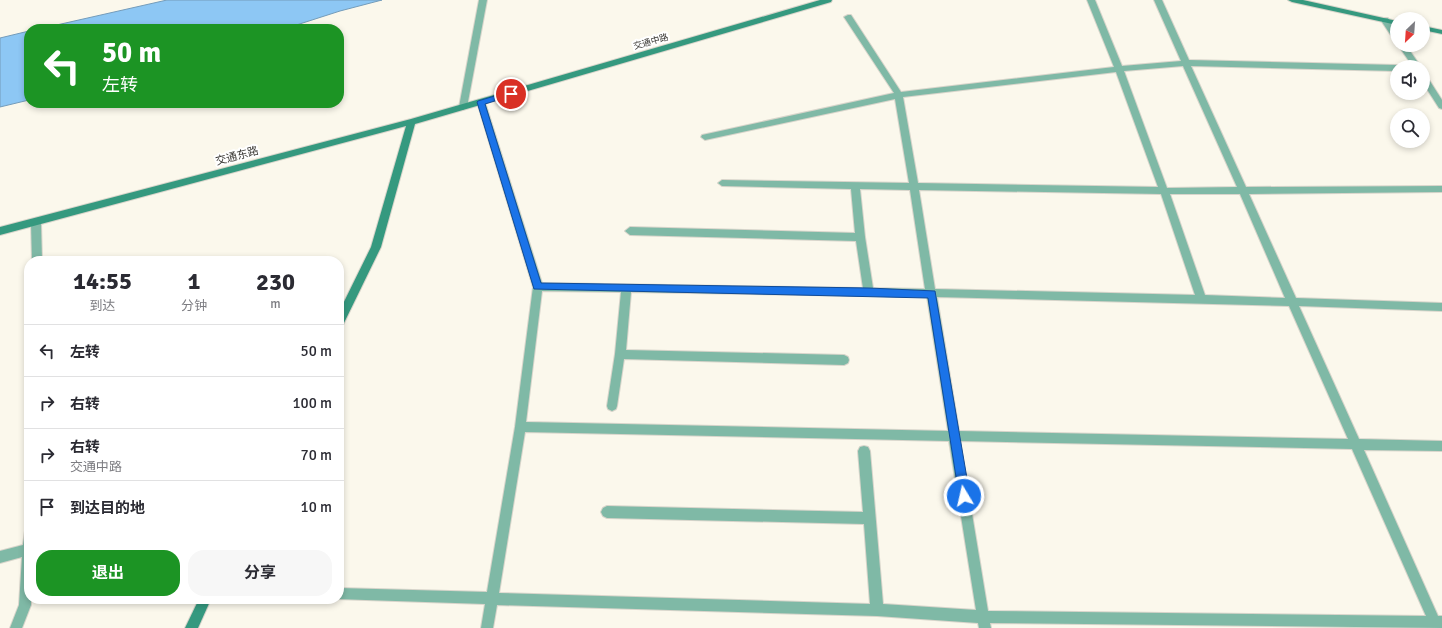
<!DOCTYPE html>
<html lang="zh">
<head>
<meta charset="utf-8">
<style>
  :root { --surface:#fff; --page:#f7f7f7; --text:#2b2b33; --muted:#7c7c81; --line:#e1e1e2; --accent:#1c9424 }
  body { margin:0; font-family:Signika,"Noto Sans SC",sans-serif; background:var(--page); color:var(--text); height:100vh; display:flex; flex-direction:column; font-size:15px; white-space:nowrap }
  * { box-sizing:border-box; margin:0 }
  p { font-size:13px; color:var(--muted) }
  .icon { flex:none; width:22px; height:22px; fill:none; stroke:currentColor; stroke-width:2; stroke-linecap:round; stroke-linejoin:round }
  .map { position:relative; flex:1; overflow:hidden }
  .drawer { position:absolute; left:24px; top:256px; width:320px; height:348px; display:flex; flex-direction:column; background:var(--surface); border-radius:16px; box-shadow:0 2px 6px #0003 }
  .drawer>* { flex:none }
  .hud { position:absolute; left:24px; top:24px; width:320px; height:84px; border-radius:16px; box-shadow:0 2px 6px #0003; background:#1c9424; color:#fff; overflow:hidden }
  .needle { width:26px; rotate:205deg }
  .tools { position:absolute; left:1390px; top:12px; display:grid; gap:8px }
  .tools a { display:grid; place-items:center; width:40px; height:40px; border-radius:50%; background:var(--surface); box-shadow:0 2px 6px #0003; font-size:20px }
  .pin { position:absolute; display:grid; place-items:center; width:34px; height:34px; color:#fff; margin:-17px; border:2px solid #fff; border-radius:50%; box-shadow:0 1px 4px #0007 }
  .me { position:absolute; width:44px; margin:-22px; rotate:351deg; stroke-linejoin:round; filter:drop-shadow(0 0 3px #0008) }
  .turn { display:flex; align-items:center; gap:14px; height:84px; padding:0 12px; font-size:18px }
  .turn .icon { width:52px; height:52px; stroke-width:2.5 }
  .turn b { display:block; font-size:28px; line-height:34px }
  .eta { display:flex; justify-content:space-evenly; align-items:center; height:68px; text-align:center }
  .eta b { font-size:24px; font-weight:700; line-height:28px }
  .primary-button { display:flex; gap:8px; margin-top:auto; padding:8px 12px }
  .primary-button a { flex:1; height:46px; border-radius:16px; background:var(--accent); color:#fff; font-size:16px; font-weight:700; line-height:46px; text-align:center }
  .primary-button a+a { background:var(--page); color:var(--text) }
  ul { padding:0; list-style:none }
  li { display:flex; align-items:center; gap:12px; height:52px; padding:0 12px; border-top:1px solid var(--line) }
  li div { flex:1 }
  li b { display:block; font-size:15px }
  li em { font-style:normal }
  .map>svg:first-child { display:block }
</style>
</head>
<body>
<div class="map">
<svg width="1442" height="628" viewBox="0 0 1442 628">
  <rect width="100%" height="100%" fill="#fbf8ec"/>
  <g fill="#8dc7f4" stroke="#749cba">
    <polygon points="167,0 382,0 340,11 284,29 39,29"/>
    <polygon points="29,31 29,100 0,107 0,38"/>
  </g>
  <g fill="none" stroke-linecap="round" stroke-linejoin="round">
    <g stroke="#d8d5cb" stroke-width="2">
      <g id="street">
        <polygon points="479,0 487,0 467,107 463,110 459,107"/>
        <path d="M1087,0h8l27,66 59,-5 -27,-61h8l27,60 208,5 3,2h-3v4l-206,-5 55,121 196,-1v6l-193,2 47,104 146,5v8l-143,-5 60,133 83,2v10l-78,-1 74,166h4v12l-452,-5 1,5h-12l-1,-5 -101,-7 -380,-11 -4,23h-12l4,-24 -149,-5h3v-11l148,4 28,-165 18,-140 -56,-185 1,-2h6l1,2 57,181 321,5 -7,-47 -226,-6 -5,-4 5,-4 225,6 -4,-44 -129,-3 -4,-3 4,-3 187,3 -14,-84 -190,41 -4,-3 1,-2 192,-42 -50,-76 4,-2h3l50,77 213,-25zM1183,66l54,121 -70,1 -43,-117zM1116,72l42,115 -240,-4 -15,-86zM860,189l50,1 15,99 -52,-1 -8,-51zM919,190l242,4 34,101 -260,-6zM1170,194h70l45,104 -80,-3zM542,291l79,1 -6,62 -8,52 1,3 4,2 4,-2 1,-3 7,-47 220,6 4,-2 1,-3 -1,-3 -4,-2 -218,-5 5,-58 296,5 21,134 -422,-9zM937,297l352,9 59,133 -389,-8zM525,432l424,9 27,169 -93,-6 -13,-153 -2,-4 -4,-1 -4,1 -2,4 5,61 -256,-6 -4,2 -2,4 2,4 4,2 257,6 6,80 -371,-11zM960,441l392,8 74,167 -438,-5z"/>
        <polygon points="1382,18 1388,18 1397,32 1397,41 1394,40 1382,22"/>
        <polygon points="1398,45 1406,45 1421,67 1413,67"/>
        <polygon points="1423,74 1426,75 1442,100 1442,109 1439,108 1423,83"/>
        <polygon points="36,218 41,222 42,261 32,261 31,222"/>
        <polygon points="29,529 29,599 31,599 31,605 22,628 10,628 19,605 22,557 0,563 0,551 23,545 25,531"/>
      </g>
    </g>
    <g stroke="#d8d5cb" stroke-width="2">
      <g id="secondary">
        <polygon points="820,0 832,0 831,2 415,124 381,247 343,325 339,326 339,312 371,247 406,126 0,235 0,227 411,119"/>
        <polygon points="1288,0 1303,0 1397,21 1397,25 1292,2"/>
        <polygon points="1423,26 1442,30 1442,34 1423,30"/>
        <polygon points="199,599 211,599 198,628 185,628"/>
      </g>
    </g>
    <use href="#street" fill="#7fb9a6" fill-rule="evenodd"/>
    <use href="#secondary" fill="#35997f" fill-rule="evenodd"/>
  </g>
  <polygon fill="#1a73e8" stroke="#114b97" points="511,91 515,94 514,95 485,104 541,283 869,288 935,291 970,496 968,499 964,501 961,499 959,496 928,298 534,289 477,102 478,101"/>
  <g text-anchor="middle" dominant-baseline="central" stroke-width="4" stroke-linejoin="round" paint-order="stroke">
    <g font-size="9" fill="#393733" stroke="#fff">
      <text transform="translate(651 42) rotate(-16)">交通中路</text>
    </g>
    <g font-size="11" fill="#393733" stroke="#fff">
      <text transform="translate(237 156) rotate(-15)">交通东路</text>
    </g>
  </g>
</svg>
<div class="tools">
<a><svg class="needle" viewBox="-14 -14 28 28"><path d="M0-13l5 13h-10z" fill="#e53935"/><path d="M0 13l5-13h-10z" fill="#7c7c81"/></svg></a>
<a><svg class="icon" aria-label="sound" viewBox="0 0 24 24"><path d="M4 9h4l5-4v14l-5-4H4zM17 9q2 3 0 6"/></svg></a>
<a><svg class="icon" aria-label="search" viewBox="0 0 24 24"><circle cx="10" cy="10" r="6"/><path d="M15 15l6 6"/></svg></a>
</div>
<div class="pin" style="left:511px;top:94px;background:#d93025"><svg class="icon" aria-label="arrive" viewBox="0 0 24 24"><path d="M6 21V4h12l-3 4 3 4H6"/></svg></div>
<svg class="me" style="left:964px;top:496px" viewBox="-20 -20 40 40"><circle r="17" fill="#1a73e8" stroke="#fff" stroke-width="3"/><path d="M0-11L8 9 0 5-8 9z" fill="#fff"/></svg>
<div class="hud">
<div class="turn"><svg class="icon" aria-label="left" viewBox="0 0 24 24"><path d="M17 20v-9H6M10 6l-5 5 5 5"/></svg><div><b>50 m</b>左转</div></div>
</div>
<section class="drawer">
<div class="eta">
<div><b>14:55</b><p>到达</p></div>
<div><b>1</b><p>分钟</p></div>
<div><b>230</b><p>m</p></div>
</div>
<ul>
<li><svg class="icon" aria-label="left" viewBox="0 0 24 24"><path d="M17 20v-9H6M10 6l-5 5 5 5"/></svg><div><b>左转</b></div><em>50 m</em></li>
<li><svg class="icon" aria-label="right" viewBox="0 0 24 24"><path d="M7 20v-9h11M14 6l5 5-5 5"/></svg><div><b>右转</b></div><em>100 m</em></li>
<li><svg class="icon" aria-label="right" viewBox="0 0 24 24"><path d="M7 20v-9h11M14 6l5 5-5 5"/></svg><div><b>右转</b><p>交通中路</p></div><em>70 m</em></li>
<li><svg class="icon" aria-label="arrive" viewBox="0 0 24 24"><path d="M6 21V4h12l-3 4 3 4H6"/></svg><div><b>到达目的地</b></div><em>10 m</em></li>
</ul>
<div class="primary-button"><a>退出</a><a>分享</a></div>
</section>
</div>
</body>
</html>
